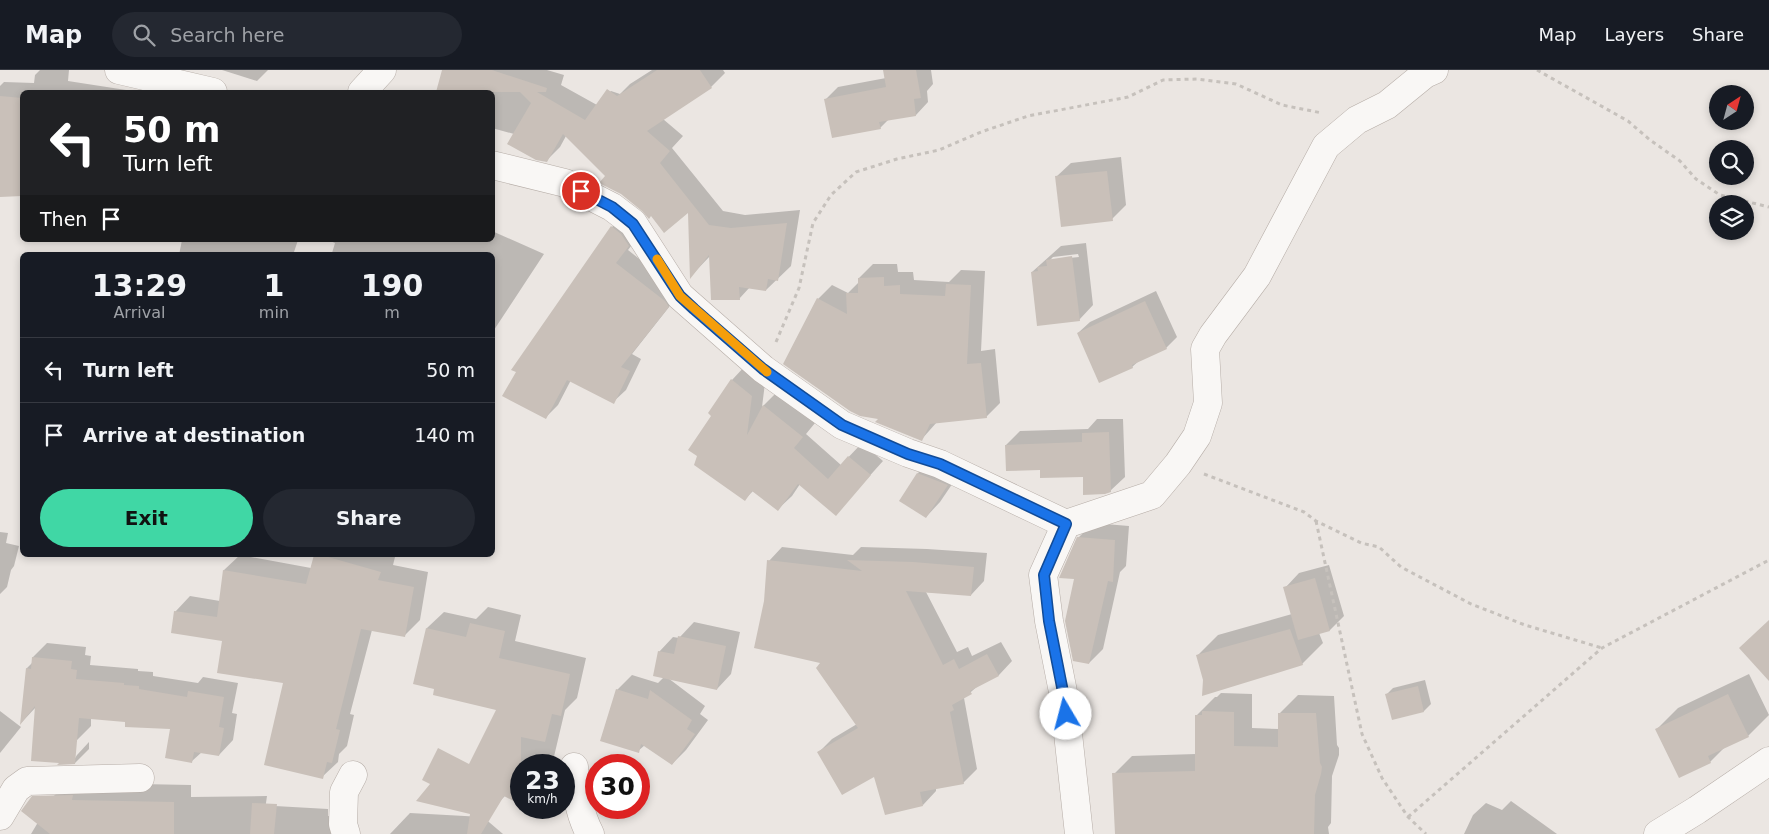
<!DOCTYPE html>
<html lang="en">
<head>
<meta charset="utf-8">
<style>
  :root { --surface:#171b24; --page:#242831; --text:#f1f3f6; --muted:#9ea1a6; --line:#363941; --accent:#40d7a5 }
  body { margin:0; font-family:"DejaVu Sans",sans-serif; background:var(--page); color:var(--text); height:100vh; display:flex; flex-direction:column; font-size:19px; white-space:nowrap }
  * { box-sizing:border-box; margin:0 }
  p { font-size:16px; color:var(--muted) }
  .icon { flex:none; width:28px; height:28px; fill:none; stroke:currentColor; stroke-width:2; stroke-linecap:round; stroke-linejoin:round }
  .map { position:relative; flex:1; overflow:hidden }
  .panel { position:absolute; left:20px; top:182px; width:475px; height:305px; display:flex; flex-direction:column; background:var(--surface); border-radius:8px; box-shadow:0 2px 8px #0003 }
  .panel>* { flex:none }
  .guide { position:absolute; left:20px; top:20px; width:475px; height:152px; border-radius:8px; box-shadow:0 2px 8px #0003; background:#202124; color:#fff; overflow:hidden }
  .needle { width:32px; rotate:36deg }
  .controls { position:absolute; left:1709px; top:15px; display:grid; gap:10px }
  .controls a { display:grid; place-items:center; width:45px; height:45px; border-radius:50%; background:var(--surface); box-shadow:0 2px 8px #0003; font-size:25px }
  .speed { position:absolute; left:510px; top:684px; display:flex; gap:10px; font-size:25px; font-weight:700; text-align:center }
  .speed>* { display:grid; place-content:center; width:65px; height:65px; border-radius:50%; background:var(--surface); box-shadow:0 2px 8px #0003; line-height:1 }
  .speed small { font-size:12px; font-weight:400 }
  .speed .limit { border:8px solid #d22; background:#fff; color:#111 }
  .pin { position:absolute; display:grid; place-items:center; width:42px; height:42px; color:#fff; margin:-21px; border:2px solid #fff; border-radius:50%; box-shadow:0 1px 5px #0007 }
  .me { position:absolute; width:55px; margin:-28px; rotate:352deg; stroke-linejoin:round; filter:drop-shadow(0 0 4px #0008) }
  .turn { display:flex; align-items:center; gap:18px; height:105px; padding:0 20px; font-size:22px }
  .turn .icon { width:65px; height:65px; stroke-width:2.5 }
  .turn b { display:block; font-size:35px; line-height:42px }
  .then { display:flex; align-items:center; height:48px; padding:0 20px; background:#0003; gap:10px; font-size:19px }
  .eta { display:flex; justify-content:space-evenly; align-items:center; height:85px; text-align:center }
  .eta b { font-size:30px; font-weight:700; line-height:35px }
  .primary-button { display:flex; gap:10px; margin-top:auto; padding:10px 20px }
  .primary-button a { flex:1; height:58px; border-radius:30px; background:var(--accent); color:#111; font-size:20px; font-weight:700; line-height:58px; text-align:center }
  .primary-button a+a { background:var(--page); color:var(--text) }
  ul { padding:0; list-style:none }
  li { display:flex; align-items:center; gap:15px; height:65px; padding:0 20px; border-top:1px solid var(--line) }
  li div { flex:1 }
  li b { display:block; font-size:19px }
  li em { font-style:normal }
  header { display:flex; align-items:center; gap:30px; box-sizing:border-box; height:70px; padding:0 25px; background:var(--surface); border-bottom:1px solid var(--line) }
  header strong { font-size:24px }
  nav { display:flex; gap:28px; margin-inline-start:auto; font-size:18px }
  .search { width:350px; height:45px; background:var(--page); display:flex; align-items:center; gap:12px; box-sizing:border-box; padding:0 18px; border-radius:28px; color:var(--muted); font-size:19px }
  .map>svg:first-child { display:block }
</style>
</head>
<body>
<header>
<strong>Map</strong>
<div class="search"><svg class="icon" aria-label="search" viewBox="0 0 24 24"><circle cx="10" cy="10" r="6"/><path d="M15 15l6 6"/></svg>Search here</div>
<nav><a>Map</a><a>Layers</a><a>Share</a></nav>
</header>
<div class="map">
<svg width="1769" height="764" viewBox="0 0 1769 764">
  <rect width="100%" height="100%" fill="#ebe6e2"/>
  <g fill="#0003" fill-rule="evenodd">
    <polygon points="40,0 69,0 68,11 139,22 150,11 183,22 22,22 22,125 0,126 0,16 4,12 34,13 35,5"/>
    <polygon points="222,0 268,0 257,11"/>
    <polygon points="443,0 547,0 564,5 561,15 597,35 611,21 620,24 630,14 652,0 723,0 725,3 711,17 663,49 683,66 672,78 723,141 745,145 800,140 791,196 766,220 750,217 739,229 711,185 691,206 690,140 651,144 606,106 566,66 560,77 546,91 514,64 492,58 492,22 438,22"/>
    <polygon points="885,0 931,0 933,14 927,21 928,32 916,45 889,49 880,58 825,30 838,17 886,8"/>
    <polygon points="1121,87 1126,135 1112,149 1056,107 1071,93"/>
    <polygon points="624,145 641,163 628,180 677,219 680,223 632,284 641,289 626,320 613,332 571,310 558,335 546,347 517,301 513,300 612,157"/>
    <polygon points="492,161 544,184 492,263 492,185 337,185 332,183 335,173 328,170 492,170"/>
    <polygon points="182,170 298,170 293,185 179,185"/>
    <path d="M1086,173l7,62 -14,15 -47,-48 29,-26zM1078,184l1,3 -29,3 3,-3z"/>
    <polygon points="873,194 897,194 898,202 913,202 914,210 949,212 961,200 985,201 981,281 995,279 1000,333 986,347 937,352 921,370 880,348 818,229 832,215 848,223 859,212 859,208"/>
    <polygon points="1156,221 1177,267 1166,278 1140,290 1132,297 1078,263 1090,252"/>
    <polygon points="745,296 765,313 762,337 777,322 815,353 806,364 841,395 862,373 883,391 839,440 800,414 792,426 778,439 753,421 744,430 713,345 732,310"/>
    <polygon points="1097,349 1123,349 1125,407 1110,421 1084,405 1041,399 1006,375 1020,361 1088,359"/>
    <polygon points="932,389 961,401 940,432 926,447 918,403"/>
    <polygon points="1093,453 1129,456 1126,496 1120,502 1103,579 1089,593 1076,508 1078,468"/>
    <polygon points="0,462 8,463 6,473 19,476 14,496 11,500 7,517 0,524"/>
    <polygon points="782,477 853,485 861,477 927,479 987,483 984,511 971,525 926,522 957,582 968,577 972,586 1001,572 1012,591 999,605 980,614 964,628 977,699 963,713 936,718 936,721 923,735 875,705 819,682 832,669 857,654 822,593 765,531 769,491"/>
    <polygon points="240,485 311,498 315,485 389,485 395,487 393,495 428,502 420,550 405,565 372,560 350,644 354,645 347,676 339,684 338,692 322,707 284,612 223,570 175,542 190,526 220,531 224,500"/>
    <polygon points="1329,495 1344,546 1330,560 1319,563 1323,573 1302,594 1204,609 1197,586 1218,565 1292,544 1285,518 1299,503"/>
    <polygon points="488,537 521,545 515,571 586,588 577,628 565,640 552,695 521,695 521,733 505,726 501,730 498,639 436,618 427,558 444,542 476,549"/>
    <polygon points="694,552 740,562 731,604 717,619 668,608 705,636 700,644 708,650 686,680 672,694 645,675 638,681 617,620 632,605 658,613 664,607 659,582 673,567 679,568"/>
    <polygon points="47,573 86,577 85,585 91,586 90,595 138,599 138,601 153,602 153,606 198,613 203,607 238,613 232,643 237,644 233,670 219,685 202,682 192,691 171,657 126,651 91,648 91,656 77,670 36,637 22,652 27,598 32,593 33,587"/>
    <polygon points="1749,604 1769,645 1748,666 1726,676 1710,692 1657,659 1678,638"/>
    <polygon points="1425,610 1431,634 1424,641 1393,649 1386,625 1393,618"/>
    <polygon points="1221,623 1252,624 1252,658 1279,659 1280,643 1298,625 1334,626 1337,675 1339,678 1339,685 1332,706 1331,753 1328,757 1329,764 1116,764 1114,704 1132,686 1196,684 1197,645 1215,627 1217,627"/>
    <polygon points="0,641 21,657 0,683"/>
    <polygon points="89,672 89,679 75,693 72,693 77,685"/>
    <polygon points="70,709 89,713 191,715 191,727 267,726 264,747 275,736 328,739 328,746 342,747 343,764 31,764 53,727"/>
    <polygon points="1511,731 1557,764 1464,764 1473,745 1486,733 1502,740"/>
    <polygon points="410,743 483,747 503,764 390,764"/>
  </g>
  <g fill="#c9c0b9">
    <polygon points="442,0 492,0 547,18 546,22 537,22 585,50 607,19 617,26 657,0 700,0 712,18 647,61 670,81 660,93 709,155 731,158 787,153 778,211 768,209 766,221 739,217 740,230 711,230 709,185 690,209 688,143 664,163 651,146 649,149 642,141 621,124 599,113 605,106 563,64 547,92 536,90 507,74 531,33 520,22 436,22"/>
    <polygon points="883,0 916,0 921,28 914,29 916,46 879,52 881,59 832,68 824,29 886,17"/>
    <polygon points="0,26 22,28 22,126 0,127"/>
    <polygon points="1107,101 1113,151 1061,157 1055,106"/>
    <polygon points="611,156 621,164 629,176 616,193 665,231 669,237 621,297 630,301 614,334 567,310 546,349 502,326 516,302 511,300"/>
    <polygon points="1072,186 1080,251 1037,256 1031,202 1038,201 1037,197 1047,196 1046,190"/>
    <polygon points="884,207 884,216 900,215 900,224 945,226 946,214 971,215 967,294 981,293 987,348 930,354 922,371 875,352 878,349 860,346 850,341 783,294 817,228 847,244 846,223 858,223 858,208"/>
    <polygon points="1145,231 1167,279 1132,295 1133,298 1099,313 1077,263"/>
    <polygon points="731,309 752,326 747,365 763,335 803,367 794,378 828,409 848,386 871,405 836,446 798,414 778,441 752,421 745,431 694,395 697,386 688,380 711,346 708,343"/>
    <polygon points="1109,362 1111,422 1105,424 1083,425 1083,407 1040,408 1040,400 1006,401 1005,375 1082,372 1082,363"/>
    <polygon points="917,403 948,415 926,448 899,431"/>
    <polygon points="1077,467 1115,470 1113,512 1108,511 1089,594 1073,591 1065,551 1074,509 1059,508"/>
    <polygon points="314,485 321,485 381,502 378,510 414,517 405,567 361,559 336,659 340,660 332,693 327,692 323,709 264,695 283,613 217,603 222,571 171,563 174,541 217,547 223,500 306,514"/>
    <polygon points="767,490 862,501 847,490 913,492 974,497 971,526 906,521 943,595 954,589 959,599 987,584 999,606 970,621 972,624 952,635 954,640 950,642 964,714 920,722 923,736 885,745 874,707 842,725 817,682 858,658 816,598 820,593 754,578 764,531"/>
    <polygon points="1315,508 1330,561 1298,570 1283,517"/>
    <polygon points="1769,550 1769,611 1739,578"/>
    <polygon points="470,553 505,561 499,588 570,604 561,646 552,644 545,672 521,667 521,735 504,726 481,764 467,764 470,744 416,731 430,714 422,710 438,678 469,694 496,640 433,625 434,619 413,614 426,558 466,567"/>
    <polygon points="1290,559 1303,595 1202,626 1203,610 1196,585"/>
    <polygon points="678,566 726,576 717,620 653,606 658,581 674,584"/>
    <polygon points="32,587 72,591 71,599 77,600 76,609 124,613 124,615 139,616 139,619 187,627 188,621 224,627 219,657 224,658 219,686 194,682 192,693 165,688 170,659 125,657 125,652 79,648 75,694 57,695 59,693 31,691 35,636 20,655 26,598 31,599"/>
    <polygon points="1418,616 1424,642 1392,650 1385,624"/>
    <polygon points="616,619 648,629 650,620 692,650 687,659 695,664 672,695 641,674 639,683 600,671"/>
    <polygon points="1728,624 1749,667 1708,686 1711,693 1679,708 1655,659"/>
    <polygon points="1202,641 1234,642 1234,676 1278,677 1278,643 1316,643 1320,693 1322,697 1321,704 1315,725 1314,764 1115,764 1112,703 1195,701 1195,645 1202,645"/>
    <polygon points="73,725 72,730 174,732 174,764 50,764 21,741 32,726"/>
    <polygon points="252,733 277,734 274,764 250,764"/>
  </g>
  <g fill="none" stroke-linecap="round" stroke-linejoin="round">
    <g stroke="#b6ada7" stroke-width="29">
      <g id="minor">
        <polyline points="119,0 213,22"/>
        <polyline points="362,22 382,0"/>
        <polyline points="492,95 565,113 612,137 633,153 680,226 763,299 842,355 908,383 940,394 1066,454"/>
        <path d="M574,697c2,24 5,46 16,67"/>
        <polyline points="0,746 16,719 27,711 140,708"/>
        <polyline points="346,764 343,754 344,722 353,705"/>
        <polyline points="1079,764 1064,627 1049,551 1043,505 1066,454 1152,425 1178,394 1197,366 1208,333 1205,279 1213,265 1257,206 1326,76 1357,50 1387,35 1425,4 1434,0"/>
        <polyline points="1658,764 1697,740 1769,691"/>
      </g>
    </g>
    <g stroke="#c6c1bc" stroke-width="3" stroke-dasharray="4 4" stroke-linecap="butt">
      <polyline points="1537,0 1628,51 1650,70 1680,91 1696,109 1720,125 1769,137"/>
      <polyline points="776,272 799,218 813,153 831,125 856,102 897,89 939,80 981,62 1028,46 1128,27 1163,10 1197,9 1236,14 1282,35 1322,43"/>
      <polyline points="1204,404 1304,442 1316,451 1361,473 1379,477 1401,497 1471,534 1525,555 1602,578"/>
      <polyline points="1316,451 1362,664 1382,708 1408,747 1426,764"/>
      <polyline points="1408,747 1602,578 1769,490"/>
    </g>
    <use href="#minor" stroke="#f9f7f5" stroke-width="28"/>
  </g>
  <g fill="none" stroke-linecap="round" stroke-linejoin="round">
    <g stroke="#114b97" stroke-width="12">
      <polyline id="route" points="581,121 612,137 633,154 680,226 694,239 763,299 842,355 908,384 940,394 1066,454 1044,505 1049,551 1064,627 1066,644"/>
    </g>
    <use href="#route" stroke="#1a73e8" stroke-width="9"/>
    <polyline stroke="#f59e0b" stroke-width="9" points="657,189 680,226 767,302"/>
  </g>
</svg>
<div class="controls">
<a><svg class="needle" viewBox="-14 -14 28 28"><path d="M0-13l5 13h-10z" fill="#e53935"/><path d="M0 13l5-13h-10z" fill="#9ea1a6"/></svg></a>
<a><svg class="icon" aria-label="search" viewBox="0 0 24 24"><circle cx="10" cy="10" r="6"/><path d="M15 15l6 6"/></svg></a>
<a><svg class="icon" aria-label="layers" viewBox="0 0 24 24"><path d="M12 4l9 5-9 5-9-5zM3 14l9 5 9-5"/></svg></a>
</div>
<div class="speed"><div>23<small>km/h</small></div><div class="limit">30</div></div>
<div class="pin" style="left:581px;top:121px;background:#d93025"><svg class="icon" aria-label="arrive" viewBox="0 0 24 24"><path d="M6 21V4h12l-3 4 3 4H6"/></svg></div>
<svg class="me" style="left:1066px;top:644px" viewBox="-20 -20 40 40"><circle r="19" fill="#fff"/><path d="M0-13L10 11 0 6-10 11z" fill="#1a73e8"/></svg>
<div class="guide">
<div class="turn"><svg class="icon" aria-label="left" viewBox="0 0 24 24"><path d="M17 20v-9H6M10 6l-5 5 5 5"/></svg><div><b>50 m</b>Turn left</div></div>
<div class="then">Then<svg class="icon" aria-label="arrive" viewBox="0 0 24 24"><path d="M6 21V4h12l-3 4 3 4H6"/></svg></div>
</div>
<section class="panel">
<div class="eta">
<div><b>13:29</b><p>Arrival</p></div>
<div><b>1</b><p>min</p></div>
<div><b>190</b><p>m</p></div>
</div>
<ul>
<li><svg class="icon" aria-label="left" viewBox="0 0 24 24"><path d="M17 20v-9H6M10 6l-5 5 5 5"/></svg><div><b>Turn left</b></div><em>50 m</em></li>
<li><svg class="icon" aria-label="arrive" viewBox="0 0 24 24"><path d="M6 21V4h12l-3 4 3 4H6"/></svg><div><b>Arrive at destination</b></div><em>140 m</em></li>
</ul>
<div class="primary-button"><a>Exit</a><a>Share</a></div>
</section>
</div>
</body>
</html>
